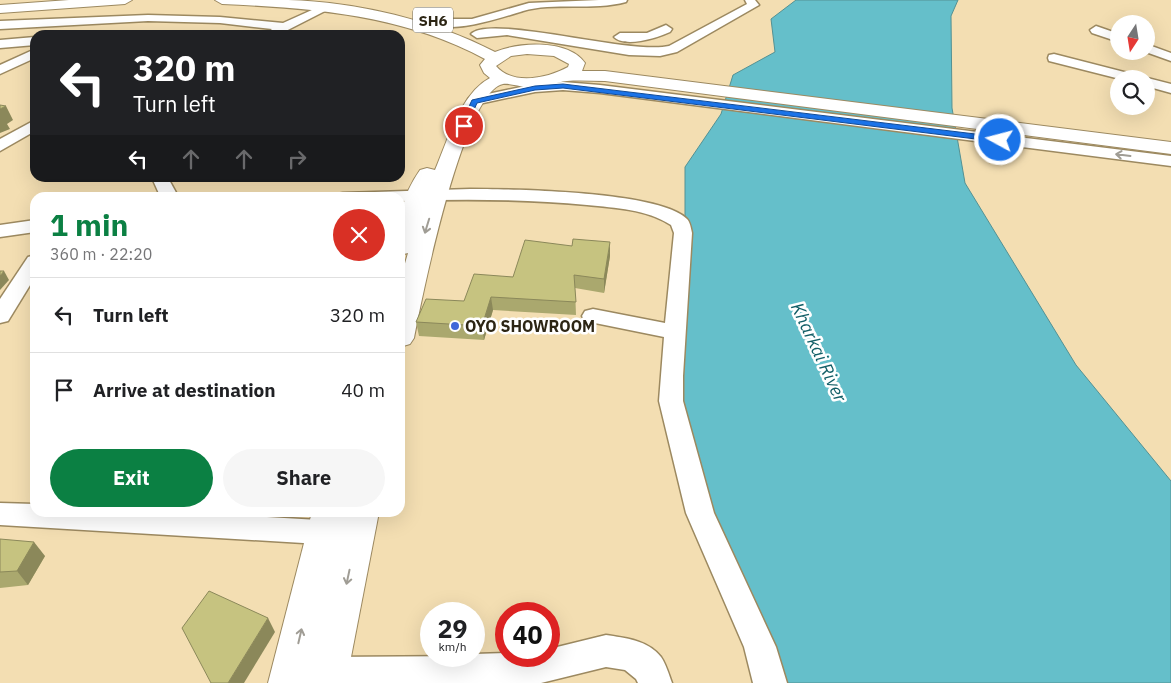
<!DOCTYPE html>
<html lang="en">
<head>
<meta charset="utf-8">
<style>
  :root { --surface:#fff; --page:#f6f6f6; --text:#202124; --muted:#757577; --line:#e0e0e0; --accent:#0b8043 }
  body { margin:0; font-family:"IBM Plex Sans",sans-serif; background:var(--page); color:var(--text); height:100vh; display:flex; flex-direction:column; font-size:19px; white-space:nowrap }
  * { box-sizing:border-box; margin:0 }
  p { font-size:16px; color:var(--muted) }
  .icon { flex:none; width:28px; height:28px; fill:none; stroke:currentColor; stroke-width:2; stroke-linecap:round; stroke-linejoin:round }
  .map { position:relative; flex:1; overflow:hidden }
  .sheet { position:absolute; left:30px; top:192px; width:375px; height:325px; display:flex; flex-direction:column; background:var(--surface); border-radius:15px; box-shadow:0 5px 20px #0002 }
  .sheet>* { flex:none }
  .hud { position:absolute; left:30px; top:30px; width:375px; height:152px; border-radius:15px; box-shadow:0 5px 20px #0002; background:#202124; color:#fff; overflow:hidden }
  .needle { width:32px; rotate:192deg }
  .controls { position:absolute; left:1110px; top:15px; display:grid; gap:10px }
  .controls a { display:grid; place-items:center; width:45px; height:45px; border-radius:50%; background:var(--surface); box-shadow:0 5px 20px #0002; font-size:25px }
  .speed { position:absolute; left:420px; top:602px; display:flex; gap:10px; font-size:25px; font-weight:700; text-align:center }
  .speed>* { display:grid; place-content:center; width:65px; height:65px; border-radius:50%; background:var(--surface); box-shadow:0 5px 20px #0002; line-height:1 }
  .speed small { font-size:12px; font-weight:400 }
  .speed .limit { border:8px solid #d22; background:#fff; color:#111 }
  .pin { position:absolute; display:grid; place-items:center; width:42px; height:42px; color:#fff; margin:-21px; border:2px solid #fff; border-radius:50%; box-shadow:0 1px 5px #0007 }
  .me { position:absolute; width:55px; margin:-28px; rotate:277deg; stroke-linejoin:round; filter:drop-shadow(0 0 4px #0008) }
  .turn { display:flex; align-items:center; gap:18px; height:105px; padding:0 20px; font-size:22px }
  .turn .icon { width:65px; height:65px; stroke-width:2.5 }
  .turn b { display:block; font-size:35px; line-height:42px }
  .lanes { display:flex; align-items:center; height:48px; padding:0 20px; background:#0003; justify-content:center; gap:25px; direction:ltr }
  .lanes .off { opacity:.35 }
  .round { display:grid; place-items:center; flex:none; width:52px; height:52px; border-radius:26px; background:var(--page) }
  .summary { display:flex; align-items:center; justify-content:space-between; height:85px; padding:0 20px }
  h1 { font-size:30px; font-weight:700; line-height:38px; color:var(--accent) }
  .primary-button { display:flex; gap:10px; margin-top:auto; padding:10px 20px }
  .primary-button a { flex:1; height:58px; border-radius:30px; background:var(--accent); color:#fff; font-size:20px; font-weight:700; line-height:58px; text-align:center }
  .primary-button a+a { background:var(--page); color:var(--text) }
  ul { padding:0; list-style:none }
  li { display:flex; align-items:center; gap:15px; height:75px; padding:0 20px; border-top:1px solid var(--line) }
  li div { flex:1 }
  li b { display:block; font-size:19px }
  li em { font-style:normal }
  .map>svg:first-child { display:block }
</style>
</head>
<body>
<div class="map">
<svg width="1171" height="683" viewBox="0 0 1171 683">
  <rect width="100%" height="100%" fill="#f3deb2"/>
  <polygon fill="#65bfca" stroke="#549193" points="796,0 958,0 951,16 952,108 965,183 1076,365 1171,481 1171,683 755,683 676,402 685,236 685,167 721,114 733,75 775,52 771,19"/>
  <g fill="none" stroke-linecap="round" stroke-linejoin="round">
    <g stroke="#9c8960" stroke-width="3">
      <g id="minor">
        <path d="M599,0h28l-1,2c-33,9 -73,0 -103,9 -16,5 -73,24 -85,12l6,-4h28l57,-16z"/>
        <path d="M745,0h10l4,5 -82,47 -17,4 -31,-1 -122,-20 -30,3 -6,-4c19,-20 159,21 198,12l78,-42z"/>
        <polygon points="323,5 327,6 329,8 327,10 278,35 268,35 267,33 272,29 220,23 148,21 0,29 0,21 148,15 220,17 283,23"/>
        <path d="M666,25l6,4 -2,3c-13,6 -45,16 -56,5l6,-4h27z"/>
        <polygon points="1096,26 1119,34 1119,42 1092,33 1090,30"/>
        <polygon points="35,37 35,45 0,48 0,40"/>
        <polygon points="1146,44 1171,53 1171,61 1143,51 1146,51"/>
        <polygon points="35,49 35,58 0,74 0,65"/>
        <polygon points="1054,54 1171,84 1171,93 1146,86 1146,79 1120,79 1049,61 1048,58 1049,55"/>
        <polygon points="563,82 600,85 1171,156 1171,166 600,93 563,90 535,92 474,105 469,104 467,101 469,98 535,84"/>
        <polygon points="35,120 35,131 0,151 0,139"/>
        <polygon points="152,178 168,178 179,198 161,198"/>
        <path d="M470,189c41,0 190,2 217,30 3,3 4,9 5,14l-9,143v25l31,112 62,134 11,36h-34l-9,-36 -58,-134 -27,-112 5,-64 -79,-16 -3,-5 3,-5 8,-2 72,14 9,-90 -3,-8c-25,-16 -55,-17 -84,-20 -62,-6 -125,-6 -187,-4v-3h-65l2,-4 6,-1z"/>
        <polygon points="35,220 35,232 0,237 0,225"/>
        <polygon points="35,255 35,277 8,321 0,323 0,299 28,257"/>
        <polygon points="0,503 35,504 35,512 182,512 336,521 346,525 351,533 346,541 336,545 0,525"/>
        <path d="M606,635c19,3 42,5 55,22 5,7 8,18 11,26h-34l-2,-4 -11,-9 -19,-3 -65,16h-226l-4,-10 5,-12 12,-4 146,-1v-2l32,-1v3h43v-7z"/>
      </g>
    </g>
    <g stroke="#9c8960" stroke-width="2">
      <g id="major">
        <polygon points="69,0 132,0 125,4 0,13 0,5"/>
        <path d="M215,0c25,0 49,0 73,0 69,2 146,20 207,52 24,-10 73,-13 90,11l-3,8h23l566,71v12l-566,-73c-13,0 -26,-1 -38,0 -11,1 -22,6 -34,7 -9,0 -23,-5 -30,-4 -40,8 -81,213 -89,254l-4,6 -10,3v-66l8,-28 -8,2c0,-35 -1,-55 20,-85l7,-2 8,2c13,-30 25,-76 55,-92l-6,-5 -4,-8 5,-6c-81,-44 -173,-51 -263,-55zM527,54l27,2 15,8 -1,3c-20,11 -55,19 -72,-1l15,-10z"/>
        <polygon points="312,512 379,512 346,683 268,683"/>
      </g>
    </g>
    <use href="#minor" fill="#fff" fill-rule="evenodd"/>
    <use href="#major" fill="#fff" fill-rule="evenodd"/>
  </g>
  <g fill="#aaa86e">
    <polygon points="610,256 604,293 575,288 576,315 493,310 484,340 419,336 416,322 464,301 513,277"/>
    <polygon points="0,539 45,556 28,585 0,588"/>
  </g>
  <g fill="#8b885a">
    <polygon points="6,106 13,120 7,124 10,129 0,133 0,109"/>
    <polygon points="610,242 610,256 604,293 604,279"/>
    <polygon points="4,271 9,280 0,290 0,276"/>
    <polygon points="491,297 493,310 484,340 482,326"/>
    <polygon points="34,542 45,556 28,585 17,571"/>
    <polygon points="268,618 275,632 244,683 228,683"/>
  </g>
  <g fill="#c6c380" stroke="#8b885a">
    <polygon points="0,105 6,106 0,109"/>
    <polygon points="573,239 610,242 604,279 574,275 576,302 491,297 482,326 416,322 426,299 464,301 474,274 513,277 525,240 572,246"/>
    <polygon points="0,271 4,271 0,276"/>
    <polygon points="0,539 34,542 17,571 0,572"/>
    <polygon points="209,591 268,618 228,683 211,683 182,628"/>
  </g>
  <defs><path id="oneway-shaft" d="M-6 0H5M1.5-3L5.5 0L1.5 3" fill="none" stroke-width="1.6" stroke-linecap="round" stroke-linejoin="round" transform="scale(1.25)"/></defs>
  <g stroke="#a09d95">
    <use href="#oneway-shaft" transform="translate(1123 155) rotate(-173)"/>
    <use href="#oneway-shaft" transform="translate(427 226) rotate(107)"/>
    <use href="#oneway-shaft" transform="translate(348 577) rotate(102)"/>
    <use href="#oneway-shaft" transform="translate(300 636) rotate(-77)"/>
  </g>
  <polygon fill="#1a73e8" stroke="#114b97" points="563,84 1000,137 1004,140 1000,142 563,88 535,90 477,103 466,128 460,126 472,100 535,86"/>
  <circle fill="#3f67d9" stroke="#fff" stroke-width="2" cx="455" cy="326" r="5"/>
  <g text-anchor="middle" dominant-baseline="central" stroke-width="5" stroke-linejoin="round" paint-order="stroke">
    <rect fill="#fff" stroke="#6b665a" stroke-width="1" x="413" y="7.5" width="40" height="25" rx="4"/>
    <g font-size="15" font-weight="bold" fill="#2c2514">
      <text x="433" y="20">SH6</text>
    </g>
    <g font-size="16" font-weight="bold" fill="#2c2514" stroke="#fff" text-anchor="start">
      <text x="465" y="326">OYO SHOWROOM</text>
    </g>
    <g font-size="18" font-style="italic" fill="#115e66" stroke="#fff">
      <text transform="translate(819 352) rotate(65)">Kharkai River</text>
    </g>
  </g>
</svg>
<div class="controls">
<a><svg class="needle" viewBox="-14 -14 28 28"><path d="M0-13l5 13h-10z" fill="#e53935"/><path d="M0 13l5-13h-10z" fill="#757577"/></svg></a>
<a><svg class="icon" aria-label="search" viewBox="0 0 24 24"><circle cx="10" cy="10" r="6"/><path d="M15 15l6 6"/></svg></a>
</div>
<div class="speed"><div>29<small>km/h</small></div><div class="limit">40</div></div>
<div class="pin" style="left:464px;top:126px;background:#d93025"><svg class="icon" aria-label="arrive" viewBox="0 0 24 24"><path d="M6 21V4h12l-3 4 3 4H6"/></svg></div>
<svg class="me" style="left:1000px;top:140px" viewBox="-20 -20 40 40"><circle r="17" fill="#1a73e8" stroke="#fff" stroke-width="3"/><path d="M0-11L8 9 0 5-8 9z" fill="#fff"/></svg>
<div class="hud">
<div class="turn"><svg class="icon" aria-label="left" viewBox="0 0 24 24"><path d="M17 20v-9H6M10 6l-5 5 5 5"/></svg><div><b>320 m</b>Turn left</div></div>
<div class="lanes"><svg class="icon" aria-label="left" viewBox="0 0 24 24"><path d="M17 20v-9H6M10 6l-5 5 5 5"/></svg><svg class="icon off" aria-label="ahead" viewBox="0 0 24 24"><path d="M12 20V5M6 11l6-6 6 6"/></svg><svg class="icon off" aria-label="ahead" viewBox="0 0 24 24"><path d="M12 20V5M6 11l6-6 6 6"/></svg><svg class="icon off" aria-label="right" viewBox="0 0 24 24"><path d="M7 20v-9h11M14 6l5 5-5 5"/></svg></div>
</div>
<section class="sheet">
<div class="summary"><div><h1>1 min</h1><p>360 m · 22:20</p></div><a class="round" style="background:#d93025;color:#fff"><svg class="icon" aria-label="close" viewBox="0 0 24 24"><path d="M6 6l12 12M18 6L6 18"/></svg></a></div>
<ul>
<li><svg class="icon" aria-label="left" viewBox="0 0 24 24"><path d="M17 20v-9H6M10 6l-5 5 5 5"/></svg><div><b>Turn left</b></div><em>320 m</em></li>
<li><svg class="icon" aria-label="arrive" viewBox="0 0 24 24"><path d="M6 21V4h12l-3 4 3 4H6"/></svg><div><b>Arrive at destination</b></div><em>40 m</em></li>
</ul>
<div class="primary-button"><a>Exit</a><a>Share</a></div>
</section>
</div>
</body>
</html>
